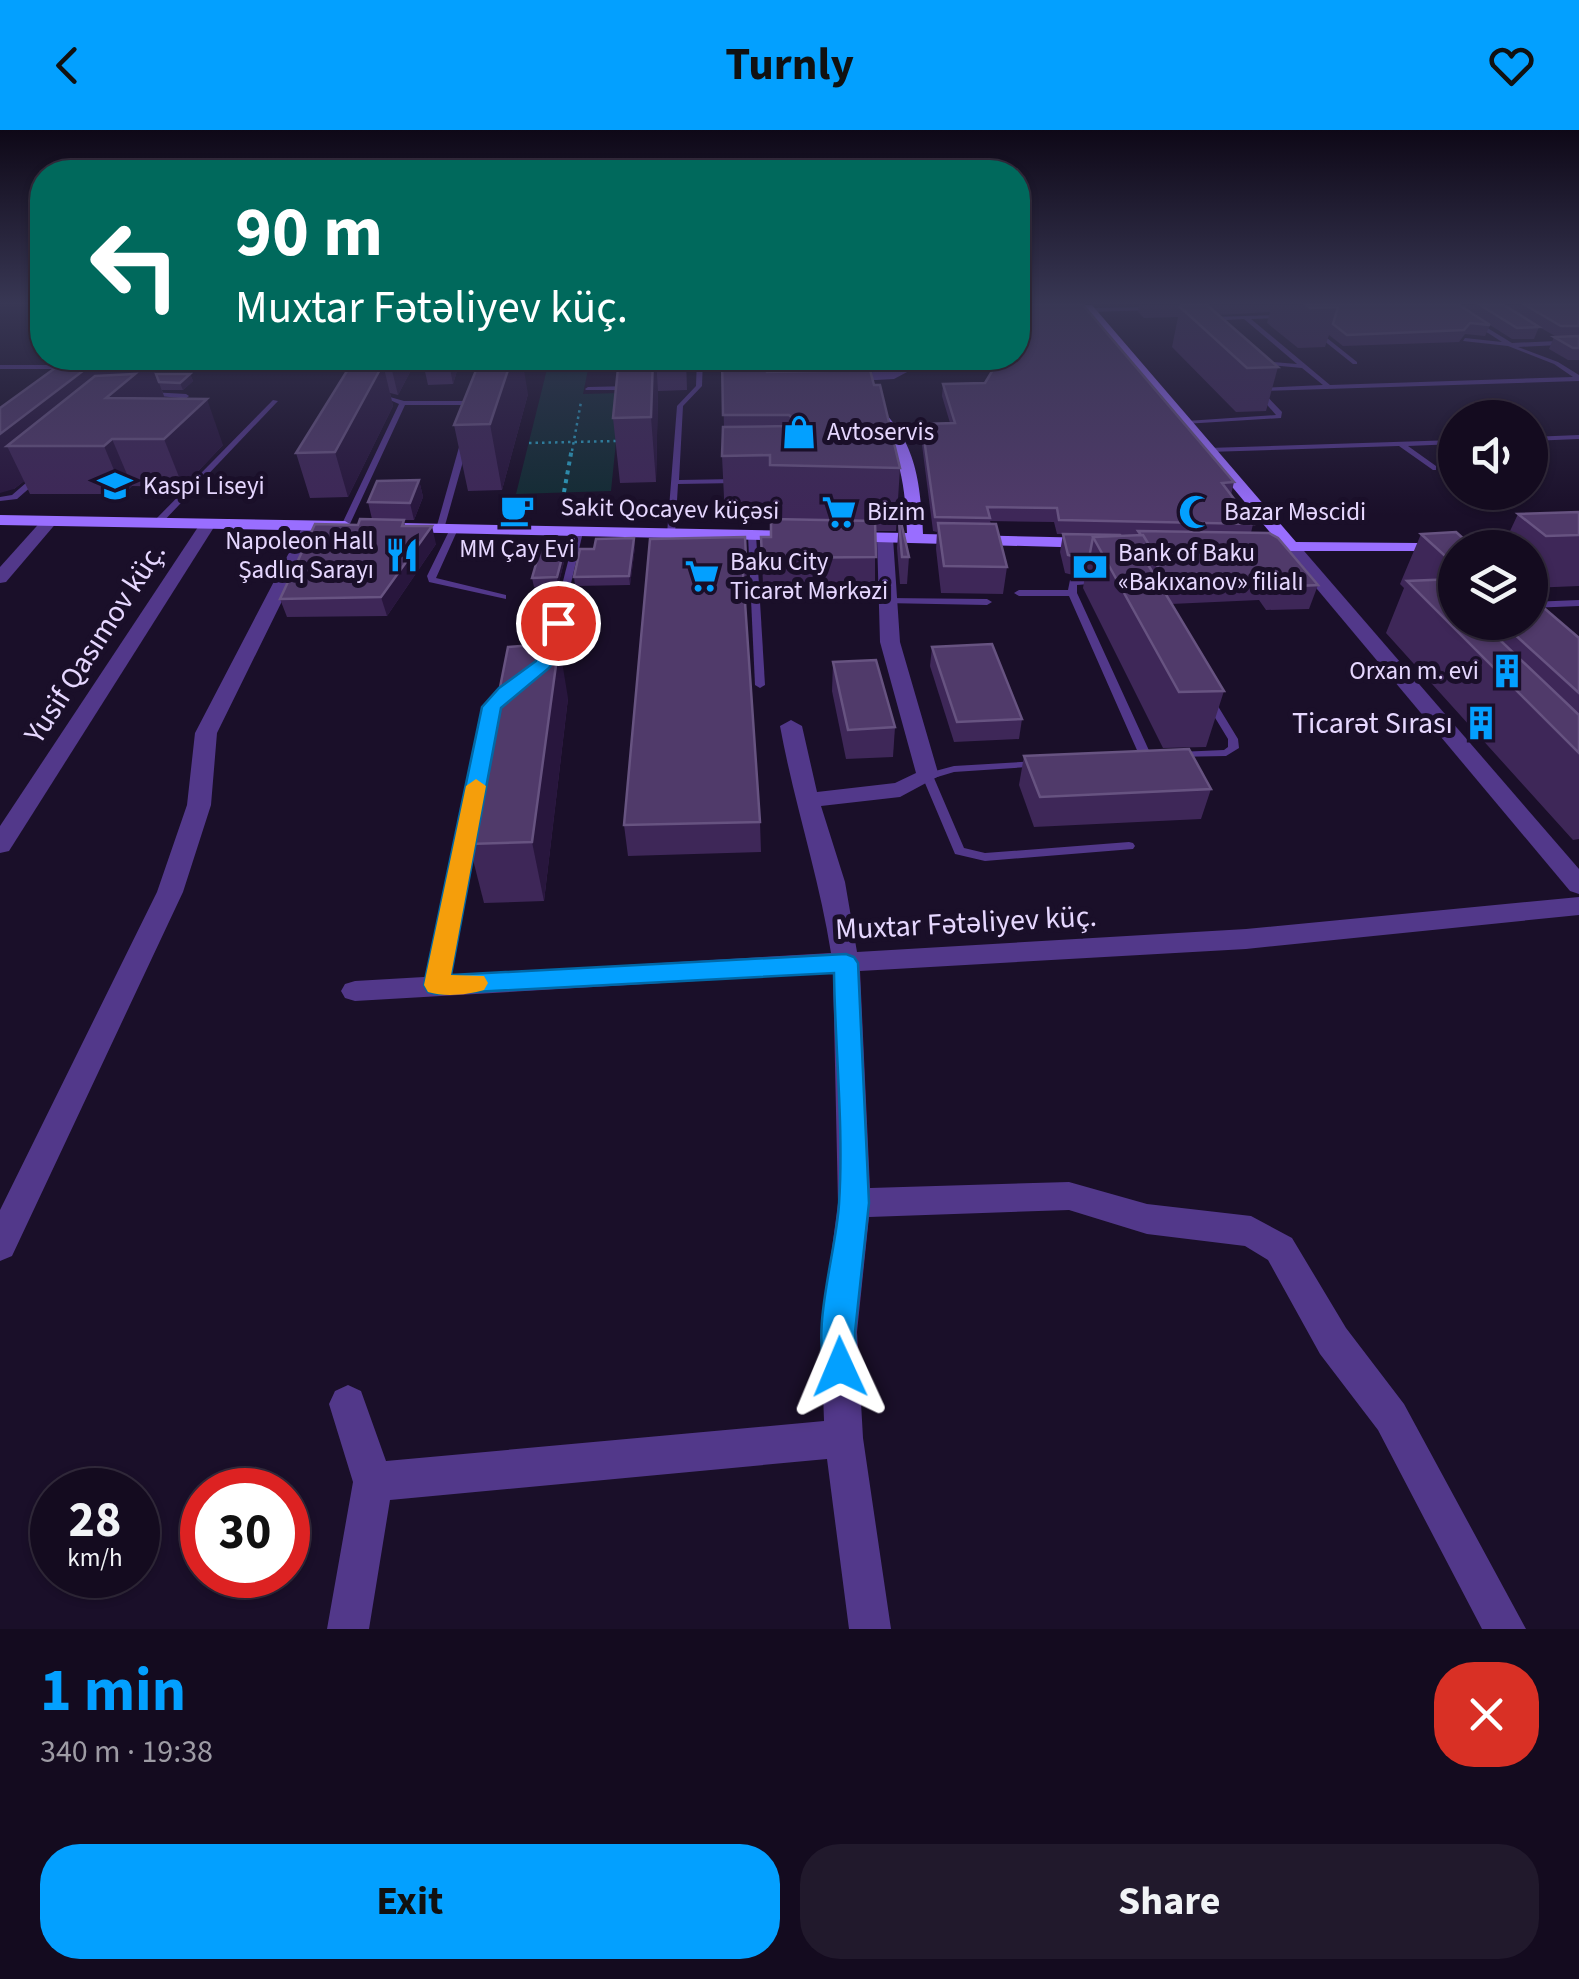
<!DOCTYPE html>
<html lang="en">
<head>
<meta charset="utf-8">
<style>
  :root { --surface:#140b1f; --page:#21192c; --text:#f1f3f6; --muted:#9d9ba4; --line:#332b3d; --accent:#03a0ff }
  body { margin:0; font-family:"Source Sans 3",sans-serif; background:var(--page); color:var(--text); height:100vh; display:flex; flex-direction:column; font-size:38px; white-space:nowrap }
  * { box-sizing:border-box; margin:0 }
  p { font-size:32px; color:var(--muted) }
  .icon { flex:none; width:55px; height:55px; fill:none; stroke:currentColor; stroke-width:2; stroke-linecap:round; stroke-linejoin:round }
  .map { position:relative; height:1499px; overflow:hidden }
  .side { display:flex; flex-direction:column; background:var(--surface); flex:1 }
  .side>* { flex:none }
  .top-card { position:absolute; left:30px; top:30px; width:1000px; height:210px; border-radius:40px; box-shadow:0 2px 8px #0004,0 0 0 2px var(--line); background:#00695c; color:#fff; overflow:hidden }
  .controls { position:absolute; left:1438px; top:270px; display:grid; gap:20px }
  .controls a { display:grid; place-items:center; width:110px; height:110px; border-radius:50%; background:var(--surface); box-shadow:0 2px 8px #0004,0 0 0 2px var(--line); font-size:50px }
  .speed { position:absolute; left:30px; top:1338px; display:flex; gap:20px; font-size:50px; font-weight:700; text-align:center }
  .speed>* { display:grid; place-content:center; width:130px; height:130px; border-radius:50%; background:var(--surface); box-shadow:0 2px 8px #0004,0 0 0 2px var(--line); line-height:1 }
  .speed small { font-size:25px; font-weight:400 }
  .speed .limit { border:15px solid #d22; background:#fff; color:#111 }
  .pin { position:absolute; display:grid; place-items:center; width:85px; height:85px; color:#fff; margin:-42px; border:5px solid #fff; border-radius:50%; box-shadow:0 2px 10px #0007 }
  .me { position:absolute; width:110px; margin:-55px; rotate:359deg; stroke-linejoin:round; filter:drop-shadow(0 0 8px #0008) }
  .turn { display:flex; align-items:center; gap:35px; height:210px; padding:0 40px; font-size:45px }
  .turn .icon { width:130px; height:130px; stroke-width:2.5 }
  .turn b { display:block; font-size:70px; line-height:85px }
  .round { display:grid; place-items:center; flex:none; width:105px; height:105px; border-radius:40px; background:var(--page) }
  .overview { display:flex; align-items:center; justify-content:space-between; height:170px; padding:0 40px }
  h1 { font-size:60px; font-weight:700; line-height:75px; color:var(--accent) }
  .action { display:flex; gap:20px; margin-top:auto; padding:20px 40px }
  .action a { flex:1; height:115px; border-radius:40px; background:var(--accent); color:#111; font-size:40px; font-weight:700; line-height:115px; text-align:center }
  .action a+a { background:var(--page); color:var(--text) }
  header { display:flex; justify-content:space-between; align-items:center; height:130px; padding:0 40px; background:var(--accent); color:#111; font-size:45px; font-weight:700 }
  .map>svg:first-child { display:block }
</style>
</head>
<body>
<header><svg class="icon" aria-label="back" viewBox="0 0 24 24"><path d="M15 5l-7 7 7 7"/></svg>Turnly<svg class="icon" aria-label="heart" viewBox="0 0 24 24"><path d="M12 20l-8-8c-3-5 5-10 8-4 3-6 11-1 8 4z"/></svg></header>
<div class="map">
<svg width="1579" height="1499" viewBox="0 0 1579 1499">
  <rect width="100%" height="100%" fill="#1a0f29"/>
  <polygon fill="#122b33" points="590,230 583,264 621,263 611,361 516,364 549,231"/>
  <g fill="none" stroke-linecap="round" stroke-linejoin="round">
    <g stroke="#2b9fbf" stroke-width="2.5" stroke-dasharray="2.5 4" stroke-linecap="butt">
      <polyline points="529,313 616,311"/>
      <polyline points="572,321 581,272"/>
    </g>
    <polyline stroke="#2b9fbf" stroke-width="4" stroke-dasharray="4 5" stroke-linecap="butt" points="564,362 572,318"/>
    <g fill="#52388a" fill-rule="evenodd">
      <polygon points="1154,177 1152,180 1090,182 1087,180 1090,178"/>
      <polygon points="1285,185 1283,188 1251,189 1330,255 1573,247 1554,234 1508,216 1463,211 1465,208 1502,212 1474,194 1476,191 1512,213 1579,210 1579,214 1518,217 1558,232 1579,245 1579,251 1262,261 1282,282 1281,288 1184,294 1184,292 1186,291 1276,285 1256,262 1257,258 1323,255 1302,238 1259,234 1261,231 1297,234 1244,189 1208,191 1205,189 1208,187"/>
      <polygon points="1313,200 1317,200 1357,232 1357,234 1353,234 1313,202"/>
      <polygon points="697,228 703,228 702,256 683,276 679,350 737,349 741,351 737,353 678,354 675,404 671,407 667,404 677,276 696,256"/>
      <polygon points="0,235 72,235 75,237 72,239 0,239"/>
      <polygon points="137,235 362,236 365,238 362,240 135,238"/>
      <polygon points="588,257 631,256 634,258 631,260 586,260 585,259"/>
      <polygon points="150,262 186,264 189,266 173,280 170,278 180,268 148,265 147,264"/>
      <polygon points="383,265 404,271 468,271 477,281 472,282 466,275 405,275 349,396 342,398 341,396 399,274 383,267"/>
      <polygon points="273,270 278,271 160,395 154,395 154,391"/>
      <polygon points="1579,305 1579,309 1530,311 1530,307"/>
      <polygon points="465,308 469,310 444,399 437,401 436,399 461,310"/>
      <polygon points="1455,310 1455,314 1408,316 1436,336 1436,340 1433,340 1399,316 1208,322 1204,320 1208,318"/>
      <polygon points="34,346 41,348 17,369 0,371 0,367 12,365"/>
      <polygon points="451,397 458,399 436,448 506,465 506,469 429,452 427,446"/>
      <polygon points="576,400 583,402 554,526 549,529 544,526"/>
      <polygon points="752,402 756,405 765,555 760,558 755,555 748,405"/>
      <polygon points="1098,448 1102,451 1101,453 1077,455 1077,463 1152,627 1150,629 1146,630 1140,627 1069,466 1019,466 1014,463 1019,460 1068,460 1070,450"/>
      <polygon points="887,468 987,469 992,472 987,475 884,473 882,471"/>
      <polygon points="1579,470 1579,476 1530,478 1530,472"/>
      <polygon points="507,558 512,561 497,578 444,855 442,859 432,859 430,855 487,577 503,559"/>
      <polygon points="1208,565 1213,568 1238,609 1239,618 1226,626 1174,627 1172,625 1174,623 1178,622 1224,620 1228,617 1228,609 1203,568"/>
      <polygon points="1038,631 1042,632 1044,634 1042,636 954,642 934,648 964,718 985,723 1129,712 1133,713 1135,716 1133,719 985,731 955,724 922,646 924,644 954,636"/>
    </g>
    <g fill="#52388a" fill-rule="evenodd">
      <polygon points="905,234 909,235 909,241 894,249 840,252 834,248 840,244 891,241"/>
      <polygon points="44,388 58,391 6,452 0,453 0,437"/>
      <polygon points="202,391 216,394 9,721 0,723 0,696"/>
      <polygon points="305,392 319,396 217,603 211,675 183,762 12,1126 0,1131 0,1080 157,762 187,675 195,603"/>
      <path d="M885,403l8,5 7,104 39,134 -39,21 -79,9 24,76 12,70 389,-23 333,-32v18l-333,34 -386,22 10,217 199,-6 78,22 104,12 41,22 54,90 58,76 122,225h-44l-104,-199 -58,-76 -52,-94 -23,-14 -98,-12 -78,-24 -200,7 -12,115 6,106 28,191h-42l-22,-170 -437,41 -21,129h-42l26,-147 -24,-78 6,-13 13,-6 13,6 25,70 438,-40 -3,-89 17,-129 -5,-230 -478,28 -10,-3 -4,-7 4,-7 10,-3 476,-28c-12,-77 -37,-150 -51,-227l11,-6 11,6 15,66 78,-9 21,-10 -36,-131 -3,-104z"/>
      <polygon points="1286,414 1298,414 1579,739 1579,764 1570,761 1286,422"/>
    </g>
    <g fill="#996eff" fill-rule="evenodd">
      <polygon points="1081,175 1092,175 1296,412 1418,413 1579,406 1579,416 1455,418 1455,421 1249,421 1249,413 1278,412"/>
      <path d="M797,228c19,-1 33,11 48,22 64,43 75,79 78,154l172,4 8,5 -8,5 -256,-7v-8l6,-1 62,1c-2,-58 -9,-103 -58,-139 -17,-12 -37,-22 -52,-36z"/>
      <polygon points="0,385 345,391 353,396 345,401 0,395"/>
      <polygon points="400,393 805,401 813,406 805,411 394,402 392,398"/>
    </g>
  </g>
  <g fill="#3e2758">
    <polygon points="1018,175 1234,352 1231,365 1253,394 1251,403 1318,455 1309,479 1266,480 1259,470 1171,474 1224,561 1206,617 1163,618 1083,458 1085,446 1077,446 1065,443 1060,422 1063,404 1057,404 1054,392 990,391 1007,437 1003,464 941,463 936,419 937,402 933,401 921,307 922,294 950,293 942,266 943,254 985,253 1018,195"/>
    <polygon points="1139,175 1579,175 1579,230 1568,230 1549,219 1554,207 1557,207 1539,197 1534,209 1512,209 1490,195 1485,206 1465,204 1459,212 1343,216 1329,205 1325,217 1298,218 1267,193 1270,182 1218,185 1278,237 1266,281 1236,282 1172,217 1178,187 1144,188 1138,182"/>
    <polygon points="355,228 406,228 410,242 398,265 390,263 393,276 348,367 310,368 296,323"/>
    <polygon points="422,228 461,228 453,254 428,255"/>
    <polygon points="619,228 686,228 687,260 658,261 656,352 620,353 613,288"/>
    <polygon points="722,228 788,228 788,241 900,338 896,401 875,401 875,454 763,455 761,407 771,407 770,388 725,388 722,326 724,297"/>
    <polygon points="156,244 190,244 193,251 183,260 162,260 165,269 223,315 183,357 132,356 124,364 30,364 24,351 14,359 0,278"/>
    <polygon points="528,264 502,360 468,361 454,295"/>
    <polygon points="419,350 423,367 414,390 404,390 405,396 436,414 387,486 287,487 280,469 358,395 372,389 368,372"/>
    <polygon points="1579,382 1579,456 1530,458 1530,418 1502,418 1518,384"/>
    <polygon points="899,392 909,427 907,454 900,454 897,418"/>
    <polygon points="1421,404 1455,418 1455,492 1530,492 1579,508 1579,709 1573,710 1386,503 1404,458 1400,454"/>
    <polygon points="745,407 747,455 743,455 760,692 761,722 628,726 624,695"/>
    <polygon points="634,408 635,417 630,455 575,456 574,447 594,419"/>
    <polygon points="564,420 565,428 558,456 534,457 532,448"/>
    <polygon points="932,517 1022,589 1019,609 954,612 930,536"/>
    <polygon points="833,532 895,597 893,627 846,629 832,561"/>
    <polygon points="568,568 544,771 484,773 469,714"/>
    <polygon points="1024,626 1211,659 1201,689 1034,697 1019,655"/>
  </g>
  <g fill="#28163d">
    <polygon points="150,228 166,272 7,316 24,351 14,359 0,363 0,304 88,237"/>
    <polygon points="370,228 376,228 379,242 383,234 393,276 348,367 335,322"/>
    <polygon points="389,228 406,228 410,242 398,265"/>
    <polygon points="448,228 461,228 453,254"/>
    <polygon points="512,228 522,228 528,264 502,360 490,294"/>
    <polygon points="653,228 656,228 658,261 656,352 651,287"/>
    <polygon points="190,244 193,251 183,260 180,253"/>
    <polygon points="207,269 223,315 183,357 164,309"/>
    <polygon points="112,309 132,356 124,364 104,316"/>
    <polygon points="419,350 423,367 414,390 410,373"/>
    <polygon points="432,396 436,414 387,486 381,467"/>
    <polygon points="634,408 635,417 630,455 629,446"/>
    <polygon points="564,420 565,428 558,456 557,447"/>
    <polygon points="1455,452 1441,485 1448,454"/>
    <polygon points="559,513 568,568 544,771 532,712"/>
  </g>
  <g fill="#503a6a" stroke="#675381" stroke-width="2.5">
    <polygon points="1018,175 1083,175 1234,352 1222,353 1253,394 1059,390 1057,378 987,377 990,388 935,387 922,294 955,293 943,254 985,253 1000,228 1018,228 1018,196 1025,183 1018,184"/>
    <polygon points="1182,175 1207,175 1278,237 1247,238 1180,177"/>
    <polygon points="1306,175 1336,175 1338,177 1310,178"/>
    <polygon points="1336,175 1459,175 1490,195 1470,193 1464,200 1347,205 1333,194 1338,177"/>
    <polygon points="1480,175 1504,175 1539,197 1517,198"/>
    <polygon points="1525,175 1579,175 1579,196 1561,196"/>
    <polygon points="1579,206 1579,218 1573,218 1554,207"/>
    <polygon points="69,228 150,228 142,233 88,237 0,304 0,278"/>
    <polygon points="355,228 374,228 383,234 335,322 296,323"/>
    <polygon points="481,228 512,228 490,294 454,295"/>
    <polygon points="619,228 653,228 651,287 613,288"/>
    <polygon points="722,228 767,228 767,242 870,240 874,255 880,255 900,338 770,335 770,325 722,326 723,297 789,296 797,292 789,285 723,285"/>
    <polygon points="135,244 106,268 207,269 164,309 112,309 104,316 7,316 95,246"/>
    <polygon points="156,244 190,244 180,253 159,252"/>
    <polygon points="419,350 410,373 368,372 377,351"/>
    <polygon points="1579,382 1579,405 1546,406 1518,384"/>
    <polygon points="360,389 404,390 402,396 432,396 381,467 280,469 315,394 358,395"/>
    <polygon points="771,389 875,391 876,427 762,428 761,407 771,407"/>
    <polygon points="899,392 901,392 909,427 902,427"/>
    <polygon points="938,393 996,394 1007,437 944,436"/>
    <polygon points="1138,401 1269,403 1278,408 1318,455 1274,457 1266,447 1165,450 1153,428 1154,423"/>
    <polygon points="1456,402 1474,418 1455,418 1455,435 1421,404"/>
    <polygon points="1063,404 1120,405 1121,406 1093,407 1089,428 1080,428 1068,425"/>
    <polygon points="1143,405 1154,423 1141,423 1224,561 1179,562 1093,407"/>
    <polygon points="745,407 746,428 742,428 760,692 624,695 650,409"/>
    <polygon points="634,408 629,446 574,447 580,419 594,419 596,409"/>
    <polygon points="540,420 564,420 557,447 532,448"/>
    <polygon points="1455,449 1455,452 1448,454 1448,462 1455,468 1455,492 1481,492 1579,585 1579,623 1407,451"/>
    <polygon points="1530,466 1579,508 1579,563 1501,492 1530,492"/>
    <polygon points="559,513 532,712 469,714 508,517"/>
    <polygon points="992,514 1022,589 957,592 932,517"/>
    <polygon points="876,530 895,597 848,600 833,532"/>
    <polygon points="1189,619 1211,659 1040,667 1024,626"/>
  </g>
  <linearGradient id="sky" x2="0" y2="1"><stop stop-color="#0e0817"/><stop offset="0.45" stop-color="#383754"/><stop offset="1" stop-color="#383754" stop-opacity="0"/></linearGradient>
  <rect width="1579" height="385" fill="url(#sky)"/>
  <path fill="#03a0ff" stroke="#0268a6" stroke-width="2.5" d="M558,488l8,5 -6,30 -11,15 -48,40 -50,267 395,-21 8,3 4,6 11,240 -14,129 2,35 -5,12 -12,5 -12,-5c-19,-47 8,-124 11,-175 5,-76 -4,-155 -5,-231l-398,21 -8,-2 -4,-7 58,-278 17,-19 37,-27 13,-38z"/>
  <path fill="#f59e0b" d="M476,649l10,7 -35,189 33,1 4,7 -4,7c-16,5 -40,7 -56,2l-4,-7 42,-199z"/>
  <defs>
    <g id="shop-bare" transform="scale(2.7)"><path d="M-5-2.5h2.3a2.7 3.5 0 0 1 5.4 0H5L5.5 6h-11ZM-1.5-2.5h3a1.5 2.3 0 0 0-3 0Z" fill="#03a0ff" stroke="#1a0f29" stroke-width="2.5" paint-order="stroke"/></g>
    <g id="school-bare" transform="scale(2.7)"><path d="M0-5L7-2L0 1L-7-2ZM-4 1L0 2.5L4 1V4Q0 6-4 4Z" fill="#03a0ff" stroke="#1a0f29" stroke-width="2.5" paint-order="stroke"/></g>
    <g id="cafe-bare" transform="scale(2.7)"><path d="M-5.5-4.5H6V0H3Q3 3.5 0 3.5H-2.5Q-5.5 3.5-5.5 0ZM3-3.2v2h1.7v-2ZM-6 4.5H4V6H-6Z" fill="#03a0ff" stroke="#1a0f29" stroke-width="2.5" paint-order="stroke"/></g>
    <g id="supermarket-bare" transform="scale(2.7)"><path d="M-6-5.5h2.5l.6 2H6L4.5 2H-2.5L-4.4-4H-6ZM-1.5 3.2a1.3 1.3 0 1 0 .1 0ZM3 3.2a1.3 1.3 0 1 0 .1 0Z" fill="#03a0ff" stroke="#1a0f29" stroke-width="2.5" paint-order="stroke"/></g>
    <g id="mosque-bare" transform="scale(2.7)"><path d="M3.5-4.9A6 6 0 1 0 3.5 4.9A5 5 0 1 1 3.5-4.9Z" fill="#03a0ff" stroke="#1a0f29" stroke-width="2.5" paint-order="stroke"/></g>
    <g id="restaurant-bare" transform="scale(2.7)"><path d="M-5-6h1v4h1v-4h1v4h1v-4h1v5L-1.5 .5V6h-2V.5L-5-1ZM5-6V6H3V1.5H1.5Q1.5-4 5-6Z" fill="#03a0ff" stroke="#1a0f29" stroke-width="2.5" paint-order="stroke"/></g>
    <g id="bank-bare" transform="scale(2.7)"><path d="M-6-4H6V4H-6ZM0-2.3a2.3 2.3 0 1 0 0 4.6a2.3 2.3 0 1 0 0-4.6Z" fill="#03a0ff" stroke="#1a0f29" stroke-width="2.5" paint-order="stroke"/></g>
    <g id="building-bare" transform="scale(2.7)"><path d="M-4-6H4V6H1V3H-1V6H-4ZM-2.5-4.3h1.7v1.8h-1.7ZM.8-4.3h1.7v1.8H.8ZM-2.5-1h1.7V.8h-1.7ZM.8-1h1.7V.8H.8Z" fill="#03a0ff" stroke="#1a0f29" stroke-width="2.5" paint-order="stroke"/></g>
  </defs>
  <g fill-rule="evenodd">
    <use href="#shop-bare" x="799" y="302"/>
    <use href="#school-bare" x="115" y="356"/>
    <use href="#cafe-bare" x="517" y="380"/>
    <use href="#supermarket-bare" x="839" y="382"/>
    <use href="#mosque-bare" x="1196" y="382"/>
    <use href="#restaurant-bare" x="402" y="425"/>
    <use href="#bank-bare" x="1090" y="437"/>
    <use href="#supermarket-bare" x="702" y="446"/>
    <use href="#building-bare" x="1507" y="541"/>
    <use href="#building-bare" x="1481" y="593"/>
  </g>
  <g text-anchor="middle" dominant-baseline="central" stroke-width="10" stroke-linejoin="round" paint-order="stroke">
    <g font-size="25" fill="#e6d7ff" stroke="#1a0f29" text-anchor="start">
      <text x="827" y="302">Avtoservis</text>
      <text x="143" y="356">Kaspi Liseyi</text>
      <text x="867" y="382">Bizim</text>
      <text x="1224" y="382">Bazar Məscidi</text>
      <text x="374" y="411" text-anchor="end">Napoleon Hall<tspan x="374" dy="29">Şadlıq Sarayı</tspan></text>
      <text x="517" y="419" text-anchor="middle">MM Çay Evi</text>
      <text x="1118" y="423">Bank of Baku<tspan x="1118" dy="29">«Bakıxanov» filialı</tspan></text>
      <text x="730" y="432">Baku City<tspan x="730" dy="29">Ticarət Mərkəzi</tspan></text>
      <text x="1479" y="541" text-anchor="end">Orxan m. evi</text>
    </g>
    <g font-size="25" fill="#e6d7ff" stroke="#1a0f29">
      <text transform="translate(670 379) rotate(1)">Sakit Qocayev küçəsi</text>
    </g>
    <g font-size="30" fill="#e6d7ff" stroke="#1a0f29">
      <text transform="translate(95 513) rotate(-57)">Yusif Qasımov küç.</text>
      <text transform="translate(966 793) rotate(-3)">Muxtar Fətəliyev küç.</text>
    </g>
    <g font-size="30" fill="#e6d7ff" stroke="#1a0f29" text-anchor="end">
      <text x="1453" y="593">Ticarət Sırası</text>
    </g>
  </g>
</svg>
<div class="controls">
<a><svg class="icon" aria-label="sound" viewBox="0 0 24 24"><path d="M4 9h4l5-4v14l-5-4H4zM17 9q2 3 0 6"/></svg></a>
<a><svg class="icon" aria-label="layers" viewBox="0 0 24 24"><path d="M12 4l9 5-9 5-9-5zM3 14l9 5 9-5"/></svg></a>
</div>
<div class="speed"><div>28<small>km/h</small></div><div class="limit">30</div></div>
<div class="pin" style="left:558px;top:493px;background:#d93025"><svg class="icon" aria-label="arrive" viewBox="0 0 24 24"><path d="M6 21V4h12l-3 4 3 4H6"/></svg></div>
<svg class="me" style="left:840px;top:1237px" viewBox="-20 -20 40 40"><path d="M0-17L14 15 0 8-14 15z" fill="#03a0ff" stroke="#fff" stroke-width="4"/></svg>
<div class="top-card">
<div class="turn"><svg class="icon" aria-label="left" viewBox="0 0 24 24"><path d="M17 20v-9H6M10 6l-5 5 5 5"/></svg><div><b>90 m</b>Muxtar Fətəliyev küç.</div></div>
</div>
</div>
<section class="side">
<div class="overview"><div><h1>1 min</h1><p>340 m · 19:38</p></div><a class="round" style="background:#d93025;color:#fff"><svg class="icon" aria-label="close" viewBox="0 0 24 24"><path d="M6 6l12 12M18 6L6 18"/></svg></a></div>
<div class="action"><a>Exit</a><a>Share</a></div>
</section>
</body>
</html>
